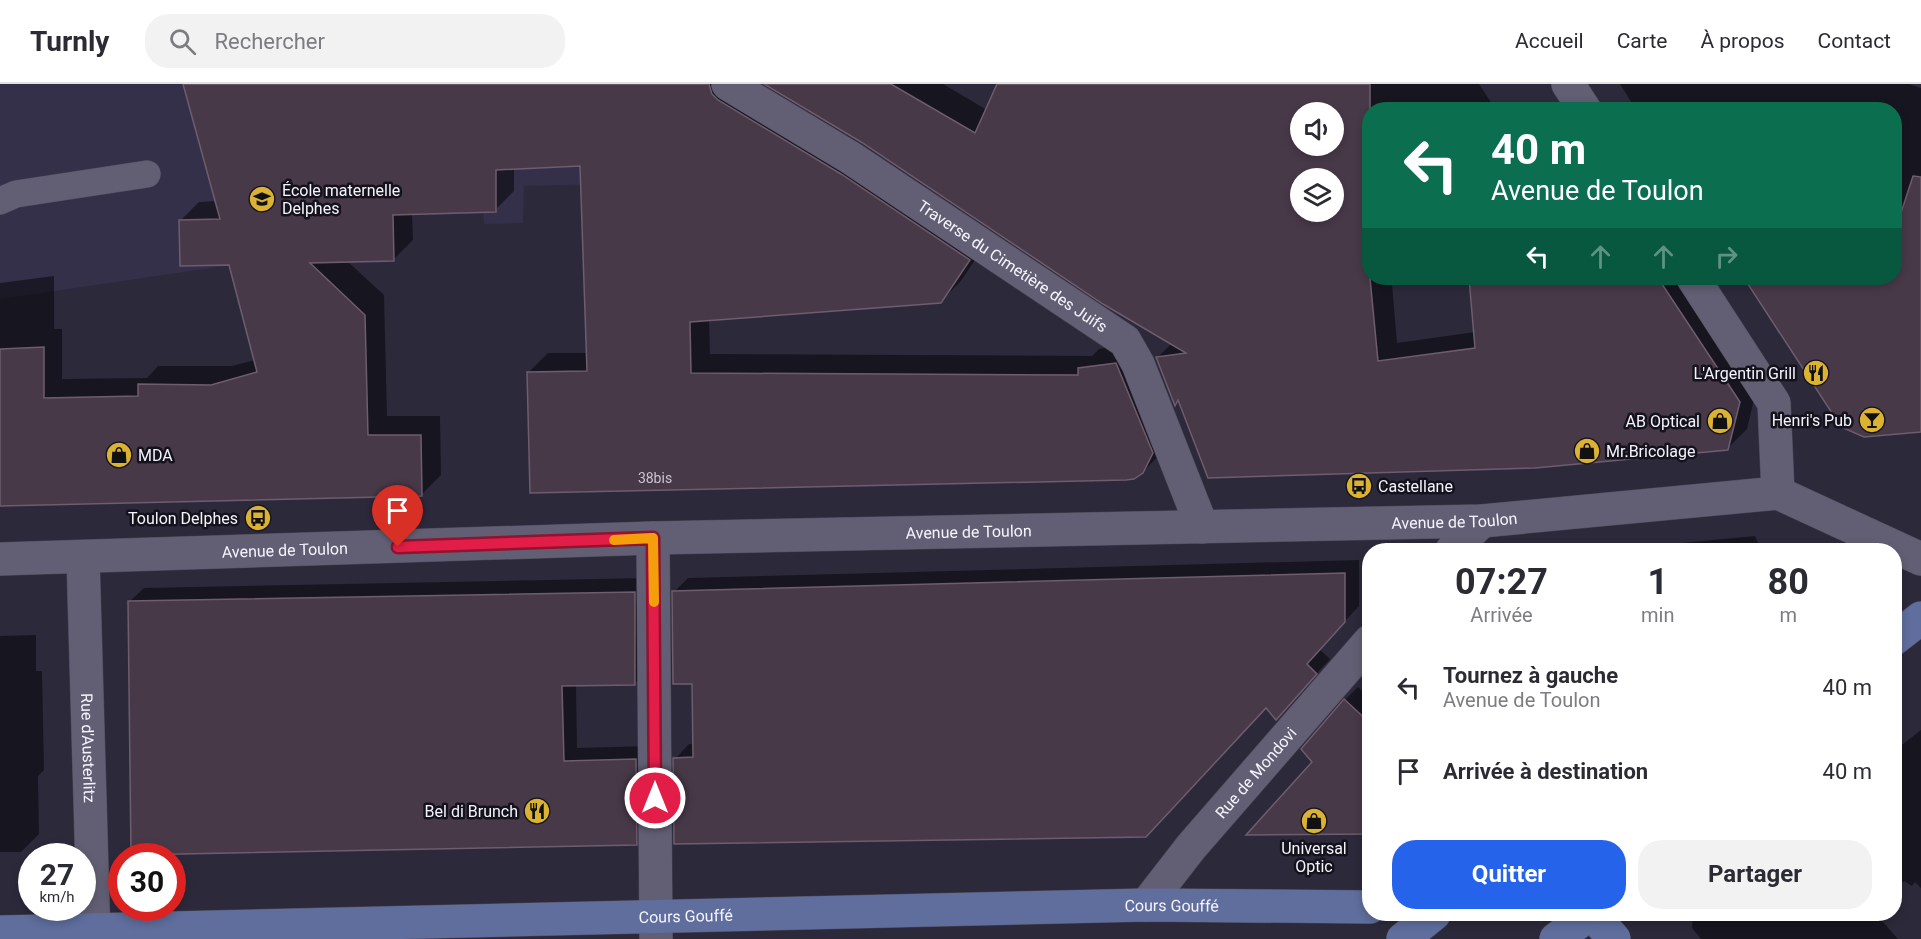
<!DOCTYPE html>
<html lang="fr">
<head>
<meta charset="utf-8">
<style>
  :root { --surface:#fff; --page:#f2f2f3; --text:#2b2b33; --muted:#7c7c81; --line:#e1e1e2; --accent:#2563eb }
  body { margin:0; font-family:Roboto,sans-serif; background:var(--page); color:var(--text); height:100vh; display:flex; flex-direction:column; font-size:22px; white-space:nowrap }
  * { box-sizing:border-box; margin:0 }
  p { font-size:20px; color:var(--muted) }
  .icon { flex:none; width:33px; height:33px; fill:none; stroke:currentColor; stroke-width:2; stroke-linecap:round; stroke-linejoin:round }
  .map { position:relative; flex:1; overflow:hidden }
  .sheet { position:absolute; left:1362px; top:459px; width:540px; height:378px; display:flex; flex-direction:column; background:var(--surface); border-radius:24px; box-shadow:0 3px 9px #0003 }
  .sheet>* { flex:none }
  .top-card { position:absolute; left:1362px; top:18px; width:540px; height:183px; border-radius:24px; box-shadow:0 3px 9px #0003; background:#0b6e4f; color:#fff; overflow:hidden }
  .buttons { position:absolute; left:1290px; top:18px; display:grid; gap:12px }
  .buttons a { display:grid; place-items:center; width:54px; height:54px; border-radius:50%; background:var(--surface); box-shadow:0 3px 9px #0003; font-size:30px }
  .speed { position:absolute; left:18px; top:759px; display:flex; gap:12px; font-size:30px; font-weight:700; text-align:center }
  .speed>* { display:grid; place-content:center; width:78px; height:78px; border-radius:50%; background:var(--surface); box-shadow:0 3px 9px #0003; line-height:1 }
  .speed small { font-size:15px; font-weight:400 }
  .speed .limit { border:9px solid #d22; background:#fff; color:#111 }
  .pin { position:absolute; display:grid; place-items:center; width:51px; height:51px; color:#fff; margin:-62px -26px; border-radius:50% 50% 50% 0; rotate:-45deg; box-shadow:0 0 6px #0007 }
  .pin .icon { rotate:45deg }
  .me { position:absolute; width:66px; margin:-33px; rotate:0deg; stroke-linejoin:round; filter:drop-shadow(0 0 4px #0008) }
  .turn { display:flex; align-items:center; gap:21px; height:126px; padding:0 30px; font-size:27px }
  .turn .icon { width:78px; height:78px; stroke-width:2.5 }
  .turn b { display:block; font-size:42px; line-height:51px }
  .lanes { display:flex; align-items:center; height:57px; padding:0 30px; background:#0003; justify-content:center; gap:30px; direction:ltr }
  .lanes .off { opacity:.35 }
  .eta { display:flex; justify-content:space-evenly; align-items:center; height:102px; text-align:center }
  .eta b { font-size:36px; font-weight:700; line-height:42px }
  .button { display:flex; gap:12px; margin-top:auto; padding:12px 30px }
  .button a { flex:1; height:69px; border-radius:24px; background:var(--accent); color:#fff; font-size:24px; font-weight:700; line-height:69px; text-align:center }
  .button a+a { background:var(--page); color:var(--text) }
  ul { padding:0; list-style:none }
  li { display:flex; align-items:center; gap:18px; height:84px; padding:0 30px }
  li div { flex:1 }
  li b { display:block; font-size:22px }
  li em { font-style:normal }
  header { display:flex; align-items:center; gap:36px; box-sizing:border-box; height:84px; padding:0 30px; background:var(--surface); border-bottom:2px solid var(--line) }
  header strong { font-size:28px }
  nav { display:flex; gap:33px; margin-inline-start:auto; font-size:21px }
  .search { width:420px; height:54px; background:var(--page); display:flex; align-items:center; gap:15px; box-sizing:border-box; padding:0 21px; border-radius:24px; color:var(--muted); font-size:22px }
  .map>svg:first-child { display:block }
</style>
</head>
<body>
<header>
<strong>Turnly</strong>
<div class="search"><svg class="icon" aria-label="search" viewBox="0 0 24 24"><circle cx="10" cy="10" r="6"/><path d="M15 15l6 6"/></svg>Rechercher</div>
<nav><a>Accueil</a><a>Carte</a><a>À propos</a><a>Contact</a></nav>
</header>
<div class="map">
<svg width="1921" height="855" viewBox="0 0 1921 855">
  <rect width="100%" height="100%" fill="#2c293b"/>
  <polygon fill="#353049" points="0,0 683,0 685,98 524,102 523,139 484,140 483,128 393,131 394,177 231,181 0,215"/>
  <g fill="#0007" fill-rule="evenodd">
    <polygon points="185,0 743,0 988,157 960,198 940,218 709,235 710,270 1092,272 1099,265 1135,260 1162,368 1143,388 529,288 548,269 587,269 582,81 514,84 514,107 495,126 412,129 413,156 393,176 347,177 384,211 387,332 440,332 441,391 422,410 0,420 0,199 54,192 54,245 62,245 62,295 147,294 158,282 232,282 255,276 230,180 180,137 199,118 217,117"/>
    <path d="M767,0h176l44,26 11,-26h481l17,26h-126v168h79l-57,6 5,59 78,-11 -5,-54h220l68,105 -11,46 -19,19 -549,-49 -4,4 -18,-45 15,-15 -311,-202zM1300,28h34v34h-34zM1300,94h34v34h-34z"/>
    <polygon points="1620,0 1909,0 1921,4 1921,346 1842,342 1746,194 1894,194 1894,26 1636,26"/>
    <polygon points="1755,452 1761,466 1609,466"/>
    <polygon points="1359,476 1359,522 1319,565 1330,575 1276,634 1266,622 675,675 689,660 694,660 694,598 674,508 688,494"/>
    <polygon points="648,494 649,585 635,599 576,600 577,664 649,662 650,745 636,759 129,518 144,504"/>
    <polygon points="36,551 36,587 42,587 44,686 38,692 39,750 21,768 0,768 0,552"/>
    <polygon points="1358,603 1370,614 1370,748 1314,678 1345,616"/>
    <polygon points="1921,646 1921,804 1915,798 1912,802 1904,797 1894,804 1894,667"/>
    <polygon points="1693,830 1876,830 1898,855 1701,855 1692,844"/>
  </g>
  <g fill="#483949" stroke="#6d5d6e" stroke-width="1.5" fill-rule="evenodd">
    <polygon points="183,0 709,0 712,10 718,16 841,90 970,176 941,219 690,238 691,289 1078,291 1078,284 1116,279 1153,369 1143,389 1134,395 1126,396 530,409 527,288 587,287 580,82 496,86 496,128 393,131 394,177 310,179 365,231 368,351 421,351 422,412 0,422 0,265 44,263 44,314 138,312 138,300 211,301 257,288 229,181 180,182 179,136 220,135"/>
    <path d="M764,0h127l84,49 22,-49h373v194l8,83 97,-13 -6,-70h189l82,124 -12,48 -193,18 -327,10 -30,-78 -3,6 -19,-49 30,-4 -83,-49 -242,-162zM1300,28h34v34h-34zM1300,94h34v34h-34z"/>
    <polygon points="1913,92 1921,93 1921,348 1864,353 1841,343 1744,194 1894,194 1894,150"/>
    <polygon points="1345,489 1345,538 1307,580 1317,590 1276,636 1266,624 1146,753 674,760 673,674 693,673 692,600 673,600 672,507"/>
    <polygon points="635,508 635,601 562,602 564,677 636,675 637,761 131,771 128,517"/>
    <polygon points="1344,615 1370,639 1370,750 1246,751 1312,678 1301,665"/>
  </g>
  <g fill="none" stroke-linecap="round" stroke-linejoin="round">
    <g stroke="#4b4757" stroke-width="28">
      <polyline id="service" points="0,117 16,110 147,90"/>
    </g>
    <g stroke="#4b4757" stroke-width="34">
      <g id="minor">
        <path id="s1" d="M728,0l123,74 274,183 13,23 64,163"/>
        <polyline points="1568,0 1585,26"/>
        <polyline points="1693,194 1774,319 1778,409"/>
        <polyline points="653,454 656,855"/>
        <polyline points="1452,466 1482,437"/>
        <path id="s2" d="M83,474l11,381"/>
        <path id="s3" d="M0,475l653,-21 829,-17 296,-28 143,66"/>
        <path id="s4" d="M1146,821l45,-58 179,-206"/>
      </g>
    </g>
    <g stroke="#4b4757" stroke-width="34">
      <g id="secondary">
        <polyline points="1894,555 1921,534"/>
        <polyline points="1592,830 1614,855"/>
        <path id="s5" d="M0,848l1146,-27 224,2"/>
        <polyline points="1403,855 1434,830"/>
        <polyline points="1556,855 1590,830"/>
      </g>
    </g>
    <use href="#service" stroke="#625f74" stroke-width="27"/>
    <use href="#minor" stroke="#625f74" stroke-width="33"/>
    <use href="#secondary" stroke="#5f6e9d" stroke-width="33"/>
  </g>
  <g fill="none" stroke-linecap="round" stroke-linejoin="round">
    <g stroke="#92132f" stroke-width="15">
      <polyline id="route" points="398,463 653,454 655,714"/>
    </g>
    <use href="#route" stroke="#e11d48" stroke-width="10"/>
    <polyline stroke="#f59e0b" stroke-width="10" points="614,456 653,454 654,518"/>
  </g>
  <defs>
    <g id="school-disc" transform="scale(1.35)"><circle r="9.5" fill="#dcb233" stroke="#14131b"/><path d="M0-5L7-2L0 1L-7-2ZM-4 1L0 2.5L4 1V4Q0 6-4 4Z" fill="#111"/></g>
    <g id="restaurant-disc" transform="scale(1.35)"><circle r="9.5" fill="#dcb233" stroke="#14131b"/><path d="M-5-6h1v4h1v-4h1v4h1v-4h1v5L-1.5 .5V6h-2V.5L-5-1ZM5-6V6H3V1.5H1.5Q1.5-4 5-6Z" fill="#111"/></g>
    <g id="bar-disc" transform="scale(1.35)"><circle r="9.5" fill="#dcb233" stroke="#14131b"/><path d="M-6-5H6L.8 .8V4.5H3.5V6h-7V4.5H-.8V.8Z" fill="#111"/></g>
    <g id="shop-disc" transform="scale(1.35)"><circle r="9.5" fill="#dcb233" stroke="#14131b"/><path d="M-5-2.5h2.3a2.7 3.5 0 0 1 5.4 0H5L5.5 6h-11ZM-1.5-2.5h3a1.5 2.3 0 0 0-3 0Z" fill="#111"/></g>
    <g id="bus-disc" transform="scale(1.35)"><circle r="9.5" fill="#dcb233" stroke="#14131b"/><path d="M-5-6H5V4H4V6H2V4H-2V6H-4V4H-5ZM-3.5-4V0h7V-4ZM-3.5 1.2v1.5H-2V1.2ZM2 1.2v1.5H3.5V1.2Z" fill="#111"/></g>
  </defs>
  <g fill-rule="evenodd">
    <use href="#school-disc" x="262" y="115"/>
    <use href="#restaurant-disc" x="1816" y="289"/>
    <use href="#bar-disc" x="1872" y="336"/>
    <use href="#shop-disc" x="1720" y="337"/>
    <use href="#shop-disc" x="1587" y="367"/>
    <use href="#shop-disc" x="119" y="371"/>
    <use href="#bus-disc" x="1359" y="402"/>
    <use href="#bus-disc" x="258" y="434"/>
    <use href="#restaurant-disc" x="537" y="727"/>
    <use href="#shop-disc" x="1314" y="737"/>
  </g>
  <g text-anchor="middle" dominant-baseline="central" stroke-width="5" stroke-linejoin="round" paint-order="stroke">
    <g font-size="14" fill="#cac4d1">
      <text x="655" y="394">38bis</text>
    </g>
    <g font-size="16" fill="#f5f3fe" stroke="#14131b" text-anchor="end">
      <text x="282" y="106" text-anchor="start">École maternelle<tspan x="282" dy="18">Delphes</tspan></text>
      <text x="1796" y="289">L'Argentin Grill</text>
      <text x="1852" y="336">Henri's Pub</text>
      <text x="1700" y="337">AB Optical</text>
      <text x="1606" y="367" text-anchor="start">Mr.Bricolage</text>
      <text x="138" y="371" text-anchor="start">MDA</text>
      <text x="1378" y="402" text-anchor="start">Castellane</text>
      <text x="238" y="434">Toulon Delphes</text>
      <text x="518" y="727">Bel di Brunch</text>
      <text x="1314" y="764" text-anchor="middle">Universal<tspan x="1314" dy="18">Optic</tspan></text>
    </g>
    <g font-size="16" fill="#f5f3fe" stroke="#14131b">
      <text stroke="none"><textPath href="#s1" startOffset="338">Traverse du Cimetière des Juifs</textPath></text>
      <text stroke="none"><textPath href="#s3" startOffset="1455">Avenue de Toulon</textPath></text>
      <text stroke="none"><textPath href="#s3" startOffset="969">Avenue de Toulon</textPath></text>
      <text stroke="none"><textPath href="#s3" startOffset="285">Avenue de Toulon</textPath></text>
      <text stroke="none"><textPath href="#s2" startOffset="190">Rue d'Austerlitz</textPath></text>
      <text stroke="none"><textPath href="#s4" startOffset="172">Rue de Mondovi</textPath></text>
      <text stroke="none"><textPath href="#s5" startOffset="1172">Cours Gouffé</textPath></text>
      <text stroke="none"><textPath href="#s5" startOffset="686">Cours Gouffé</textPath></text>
    </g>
  </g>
</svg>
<div class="buttons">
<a><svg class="icon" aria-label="sound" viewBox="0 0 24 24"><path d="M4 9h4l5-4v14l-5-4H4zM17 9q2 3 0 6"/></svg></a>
<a><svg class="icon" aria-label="layers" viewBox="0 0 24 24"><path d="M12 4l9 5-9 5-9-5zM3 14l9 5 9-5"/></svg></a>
</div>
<div class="speed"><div>27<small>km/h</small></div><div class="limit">30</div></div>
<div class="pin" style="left:398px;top:463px;background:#d93025"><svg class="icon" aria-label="arrive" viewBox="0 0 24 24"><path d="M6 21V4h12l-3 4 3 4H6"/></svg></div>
<svg class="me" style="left:655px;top:714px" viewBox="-20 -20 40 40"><circle r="17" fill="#e11d48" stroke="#fff" stroke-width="3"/><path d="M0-11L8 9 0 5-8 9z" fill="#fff"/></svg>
<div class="top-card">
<div class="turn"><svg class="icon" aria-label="left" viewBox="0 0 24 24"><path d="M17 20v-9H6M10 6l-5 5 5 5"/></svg><div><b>40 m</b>Avenue de Toulon</div></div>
<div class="lanes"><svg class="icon" aria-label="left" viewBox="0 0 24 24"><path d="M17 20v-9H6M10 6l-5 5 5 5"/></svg><svg class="icon off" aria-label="ahead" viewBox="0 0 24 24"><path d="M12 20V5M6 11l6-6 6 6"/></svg><svg class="icon off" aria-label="ahead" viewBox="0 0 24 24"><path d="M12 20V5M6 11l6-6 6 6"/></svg><svg class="icon off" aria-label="right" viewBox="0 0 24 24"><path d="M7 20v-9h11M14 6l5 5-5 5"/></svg></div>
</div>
<section class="sheet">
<div class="eta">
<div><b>07:27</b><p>Arrivée</p></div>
<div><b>1</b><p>min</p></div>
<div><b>80</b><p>m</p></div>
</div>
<ul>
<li><svg class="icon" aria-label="left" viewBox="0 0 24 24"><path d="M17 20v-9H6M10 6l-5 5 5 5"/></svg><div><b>Tournez à gauche</b><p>Avenue de Toulon</p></div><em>40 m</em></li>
<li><svg class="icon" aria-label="arrive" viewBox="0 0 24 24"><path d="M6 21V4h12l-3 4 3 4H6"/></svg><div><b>Arrivée à destination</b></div><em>40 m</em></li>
</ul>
<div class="button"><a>Quitter</a><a>Partager</a></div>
</section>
</div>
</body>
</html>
